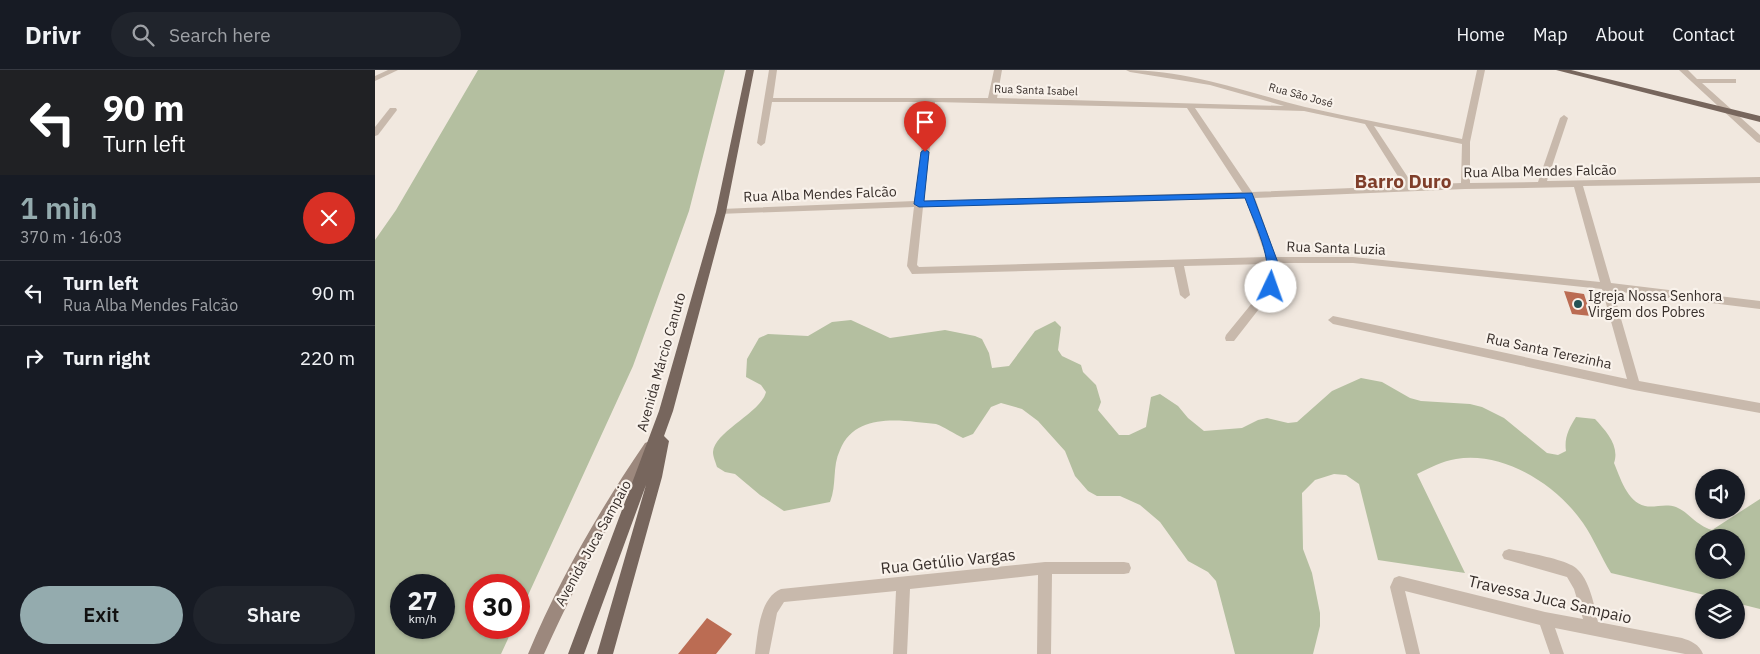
<!DOCTYPE html>
<html lang="en">
<head>
<meta charset="utf-8">
<style>
  :root { --surface:#171b24; --page:#20242c; --text:#f1f3f6; --muted:#9ea1a6; --line:#363941; --accent:#94abae }
  body { margin:0; font-family:"IBM Plex Sans",sans-serif; background:var(--page); color:var(--text); height:100vh; display:flex; flex-direction:column; font-size:19px; white-space:nowrap }
  * { box-sizing:border-box; margin:0 }
  p { font-size:16px; color:var(--muted) }
  .icon { flex:none; width:28px; height:28px; fill:none; stroke:currentColor; stroke-width:2; stroke-linecap:round; stroke-linejoin:round }
  .map { position:relative; flex:1; overflow:hidden }
  .drawer { display:flex; flex-direction:column; background:var(--surface); width:375px }
  .drawer>* { flex:none }
  .banner { background:#202124; color:#fff; overflow:hidden }
  .tools { position:absolute; left:1320px; top:399px; display:grid; gap:10px }
  .tools a { display:grid; place-items:center; width:50px; height:50px; border-radius:50%; background:var(--surface); box-shadow:0 1px 4px #0004; font-size:25px }
  .speed { position:absolute; left:15px; top:504px; display:flex; gap:10px; font-size:25px; font-weight:700; text-align:center }
  .speed>* { display:grid; place-content:center; width:65px; height:65px; border-radius:50%; background:var(--surface); box-shadow:0 1px 4px #0004; line-height:1 }
  .speed small { font-size:12px; font-weight:400 }
  .speed .limit { border:8px solid #d22; background:#fff; color:#111 }
  .pin { position:absolute; display:grid; place-items:center; width:42px; height:42px; color:#fff; margin:-51px -21px; border-radius:50% 50% 50% 0; rotate:-45deg; box-shadow:0 0 5px #0007 }
  .pin .icon { rotate:45deg }
  .me { position:absolute; width:55px; margin:-28px; rotate:3deg; stroke-linejoin:round; filter:drop-shadow(0 0 4px #0008) }
  .turn { display:flex; align-items:center; gap:18px; height:105px; padding:0 20px; font-size:22px }
  .turn .icon { width:65px; height:65px; stroke-width:2.5 }
  .turn b { display:block; font-size:35px; line-height:42px }
  .round { display:grid; place-items:center; flex:none; width:52px; height:52px; border-radius:26px; background:var(--page) }
  .headline { display:flex; align-items:center; justify-content:space-between; height:85px; padding:0 20px }
  h1 { font-size:30px; font-weight:600; line-height:38px; color:var(--accent) }
  .cta { display:flex; gap:10px; margin-top:auto; padding:10px 20px }
  .cta a { flex:1; height:58px; border-radius:30px; background:var(--accent); color:#111; font-size:20px; font-weight:600; line-height:58px; text-align:center }
  .cta a+a { background:var(--page); color:var(--text) }
  ul { padding:0; list-style:none }
  li { display:flex; align-items:center; gap:15px; height:65px; padding:0 20px; border-top:1px solid var(--line) }
  li div { flex:1 }
  li b { display:block; font-size:19px }
  li em { font-style:normal }
  header { display:flex; align-items:center; gap:30px; box-sizing:border-box; height:70px; padding:0 25px; background:var(--surface); border-bottom:1px solid var(--line) }
  header strong { font-size:24px }
  nav { display:flex; gap:28px; margin-inline-start:auto; font-size:18px }
  .search { width:350px; height:45px; background:var(--page); display:flex; align-items:center; gap:12px; box-sizing:border-box; padding:0 18px; border-radius:28px; color:var(--muted); font-size:19px }
  main { display:flex; flex:1; min-height:0 }
  .map>svg:first-child { display:block }
</style>
</head>
<body>
<header>
<strong>Drivr</strong>
<div class="search"><svg class="icon" aria-label="search" viewBox="0 0 24 24"><circle cx="10" cy="10" r="6"/><path d="M15 15l6 6"/></svg>Search here</div>
<nav><a>Home</a><a>Map</a><a>About</a><a>Contact</a></nav>
</header>
<main>
<section class="drawer">
<div class="banner">
<div class="turn"><svg class="icon" aria-label="left" viewBox="0 0 24 24"><path d="M17 20v-9H6M10 6l-5 5 5 5"/></svg><div><b>90 m</b>Turn left</div></div>
</div>
<div class="headline"><div><h1>1 min</h1><p>370 m · 16:03</p></div><a class="round" style="background:#d93025;color:#fff"><svg class="icon" aria-label="close" viewBox="0 0 24 24"><path d="M6 6l12 12M18 6L6 18"/></svg></a></div>
<ul>
<li><svg class="icon" aria-label="left" viewBox="0 0 24 24"><path d="M17 20v-9H6M10 6l-5 5 5 5"/></svg><div><b>Turn left</b><p>Rua Alba Mendes Falcão</p></div><em>90 m</em></li>
<li><svg class="icon" aria-label="right" viewBox="0 0 24 24"><path d="M7 20v-9h11M14 6l5 5-5 5"/></svg><div><b>Turn right</b></div><em>220 m</em></li>
</ul>
<div class="cta"><a>Exit</a><a>Share</a></div>
</section>
<div class="map">
<svg width="1385" height="584" viewBox="0 0 1385 584">
  <rect width="100%" height="100%" fill="#f1e8df"/>
  <g fill="#b4bfa0" fill-rule="evenodd">
    <path d="M103,0h247l-36,141 -56,155 -114,249v-30h-43v43h37l-12,26h-126v-414l21,-30zM26,515h43v43h-43z"/>
    <path d="M476,250l39,18 55,-8 30,6 7,3 7,14 3,15 17,-2 26,-35 20,-10 6,6 -3,23 4,6 19,9 2,7 13,13 5,17 -3,8 21,25h10l17,-8 5,-30 9,-3 18,12 10,12 16,13 38,-3 16,-8 9,-2 21,5 9,-1 35,-31 29,-13 21,4 28,16 11,3 49,3 12,3 22,11 43,35 11,2 8,-4c-2,-13 3,-23 10,-34l19,2c11,12 25,27 19,44 6,14 13,39 31,43 10,2 20,-3 31,1 14,6 18,17 36,23l48,-31v110l-24,-6v-5l-23,-1 -102,-24c-10,-16 -17,-34 -28,-50 -26,-38 -79,-72 -127,-64 -13,2 -27,9 -39,15l48,99 -87,-13 -19,-76 -13,-9 -12,-1 -19,6 -13,13 1,56 9,24 8,40v13l-7,28h-78l-19,-73 -8,-9 -20,-11 -28,-39 -20,-17 -20,-9h-23l-9,-5 -13,-15 -10,-25 -27,-30 -16,-12 -21,-6 -10,4 -18,27 -10,4c-9,-4 -18,-11 -27,-14 -6,-1 -13,-1 -20,-2 -28,-3 -63,-4 -76,28 -8,16 -3,35 -10,52l-46,9 -24,-16 -25,-21 -10,-2 -8,-5c-1,-4 -4,-10 -4,-15 2,-21 48,-39 53,-60l-5,-7 -15,-8 1,-18 12,-21 9,-4 40,2 24,-14zM1329,468h32v32h-32z"/>
  </g>
  <g fill="#bb6c53">
    <polygon points="1189,221 1209,224 1216,246 1197,244"/>
    <polygon points="332,548 357,564 341,584 303,584"/>
  </g>
  <g fill="none" stroke-linecap="round" stroke-linejoin="round">
    <g fill="#c8b9ac" fill-rule="evenodd">
      <polygon points="13,0 23,0 0,11 0,6"/>
      <path d="M394,0h8l-4,28h215l6,-28h8l-5,28 287,8 -74,-21 -80,-13 -4,-2c62,0 120,22 179,37 52,12 105,21 157,32l15,-69h8l-15,72v41l68,-1 22,-64 4,-3 4,3 -21,63 213,-4v6l-177,3 28,97 149,18v8l-147,-18 26,90 121,22v10l-126,-23 -301,-66 -5,-4 5,-4 294,63 -25,-90 -249,-26h-76l2,13 -3,11 -42,54h-8l-1,-3 1,-3 40,-49 3,-10 -2,-12 -83,2 6,29 -5,4 -5,-4 -6,-28 -262,7 -5,-8 7,-59 -196,7v-4l3,-1 194,-8 12,-99h-155l-7,41 -4,3 -4,-3zM560,32l252,6 55,84 -318,9zM820,38l109,3 61,13 39,62 -152,6zM999,56l88,18 -1,39 -48,2zM1199,117l26,95 -247,-25h-77l-21,-59 210,-9zM870,128l21,59 -347,10 -2,-2 6,-58z"/>
      <polygon points="1304,0 1313,0 1322,9 1361,9 1361,13 1327,13 1385,65 1385,73 1382,72"/>
      <polygon points="15,38 21,38 22,40 3,65 0,66 0,57"/>
      <path d="M1134,479c15,3 57,10 67,19 14,12 18,37 22,54l84,16c9,3 17,6 21,16h-18l-130,-26 9,26h-14l-10,-29 -135,-34 15,63h-14l-16,-67 4,-9 5,-2 146,36 38,7 -9,-30 -7,-12 -63,-18 -2,-4 2,-4z"/>
      <path d="M670,492h79l5,1 2,5 -2,5 -5,1h-72l-1,80h-14l1,-79 -128,14 -3,65h-14l3,-63 -112,11 -7,11 -8,41h-14c3,-20 4,-56 26,-65z"/>
    </g>
    <path fill="#9c887d" fill-rule="evenodd" d="M275,371l5,2 2,4 -2,4c-43,65 -79,132 -111,203h-16c31,-74 72,-145 117,-211z"/>
    <g fill="#77665d" fill-rule="evenodd">
      <polygon points="371,0 379,0 351,142 298,341 289,366 294,371 287,407 238,584 222,584 271,415 209,584 193,584 284,341 341,142"/>
      <polygon points="1181,0 1196,0 1385,46 1385,52"/>
    </g>
  </g>
  <path fill="#1a73e8" stroke="#114b97" d="M550,79l4,3 -5,49 328,-8 25,67 2,16 -3,11 -5,4 -5,-4c7,-29 -11,-62 -21,-89l-326,9 -5,-3 7,-52z"/>
  <circle fill="#235255" stroke="#f9f2eb" stroke-width="2" cx="1203" cy="234" r="5"/>
  <g text-anchor="middle" dominant-baseline="central" stroke-width="4.5" stroke-linejoin="round" paint-order="stroke">
    <g font-size="11" fill="#372e2a" stroke="#f9f2eb">
      <text transform="translate(661 20) rotate(2)">Rua Santa Isabel</text>
      <text transform="translate(926 25) rotate(15)">Rua São José</text>
    </g>
    <g font-size="14" fill="#372e2a" stroke="#f9f2eb">
      <text transform="translate(1165 101) rotate(-1)">Rua Alba Mendes Falcão</text>
      <text transform="translate(445 124) rotate(-2)">Rua Alba Mendes Falcão</text>
      <text transform="translate(961 178) rotate(2)">Rua Santa Luzia</text>
      <text transform="translate(1174 281) rotate(12)">Rua Santa Terezinha</text>
      <text transform="translate(286 292) rotate(-74)">Avenida Márcio Canuto</text>
      <text transform="translate(218 473) rotate(-61)">Avenida Juca Sampaio</text>
    </g>
    <g font-size="14" fill="#372e2a" stroke="#f9f2eb" text-anchor="start">
      <text x="1213" y="226">Igreja Nossa Senhora<tspan x="1213" dy="16">Virgem dos Pobres</tspan></text>
    </g>
    <g font-size="16" fill="#372e2a" stroke="#f9f2eb">
      <text transform="translate(573 491) rotate(-6)">Rua Getúlio Vargas</text>
      <text transform="translate(1175 529) rotate(13)">Travessa Juca Sampaio</text>
    </g>
    <g font-size="19" font-weight="bold" fill="#7f3e2a" stroke="#f9f2eb">
      <text x="1028" y="111">Barro Duro</text>
    </g>
  </g>
</svg>
<div class="tools">
<a><svg class="icon" aria-label="sound" viewBox="0 0 24 24"><path d="M4 9h4l5-4v14l-5-4H4zM17 9q2 3 0 6"/></svg></a>
<a><svg class="icon" aria-label="search" viewBox="0 0 24 24"><circle cx="10" cy="10" r="6"/><path d="M15 15l6 6"/></svg></a>
<a><svg class="icon" aria-label="layers" viewBox="0 0 24 24"><path d="M12 4l9 5-9 5-9-5zM3 14l9 5 9-5"/></svg></a>
</div>
<div class="speed"><div>27<small>km/h</small></div><div class="limit">30</div></div>
<div class="pin" style="left:550px;top:82px;background:#d93025"><svg class="icon" aria-label="arrive" viewBox="0 0 24 24"><path d="M6 21V4h12l-3 4 3 4H6"/></svg></div>
<svg class="me" style="left:896px;top:217px" viewBox="-20 -20 40 40"><circle r="19" fill="#fff"/><path d="M0-13L10 11 0 6-10 11z" fill="#1a73e8"/></svg>
</div>
</main>
</body>
</html>
